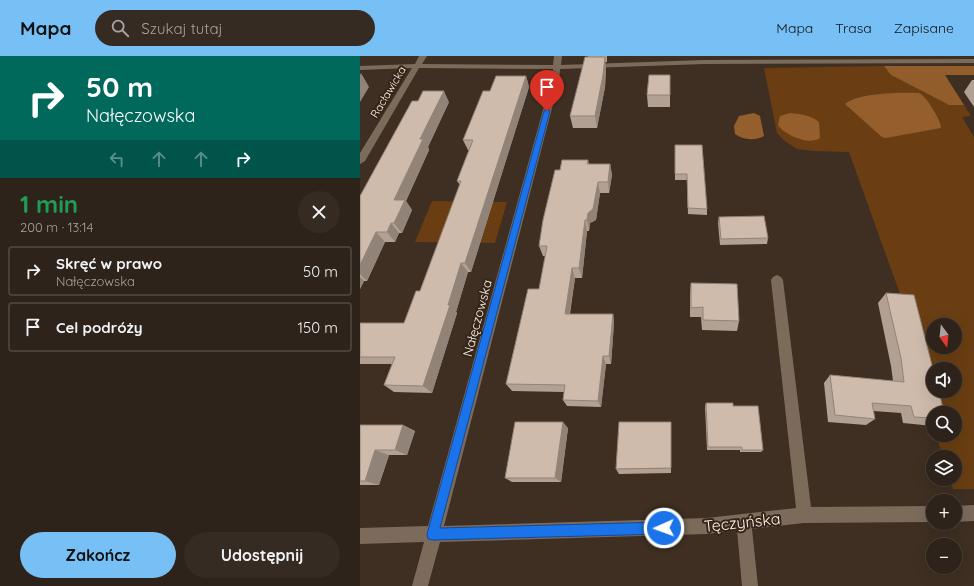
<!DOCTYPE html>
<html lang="pl">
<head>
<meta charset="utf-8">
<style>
  :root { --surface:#2e231a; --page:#362b23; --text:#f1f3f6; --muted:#a7a4a2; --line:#494039; --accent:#76c0f6 }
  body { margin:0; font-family:Quicksand,sans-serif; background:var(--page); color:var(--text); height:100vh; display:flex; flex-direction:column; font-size:15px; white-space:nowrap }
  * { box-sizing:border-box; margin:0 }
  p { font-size:13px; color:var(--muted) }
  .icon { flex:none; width:22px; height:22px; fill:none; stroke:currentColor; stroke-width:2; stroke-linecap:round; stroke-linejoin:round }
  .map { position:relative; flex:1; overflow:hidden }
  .side { display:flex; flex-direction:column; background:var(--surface); width:360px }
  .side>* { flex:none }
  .hud { background:#00695c; color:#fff; overflow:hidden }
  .needle { width:26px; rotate:165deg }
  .controls { position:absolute; left:566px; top:262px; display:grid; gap:8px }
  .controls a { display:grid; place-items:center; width:36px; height:36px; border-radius:50%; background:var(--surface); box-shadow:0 4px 16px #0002,0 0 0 1px var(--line); font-size:20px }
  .pin { position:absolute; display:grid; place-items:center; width:34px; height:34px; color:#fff; margin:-41px -17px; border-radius:50% 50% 50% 0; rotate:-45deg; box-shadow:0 0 4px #0007 }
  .pin .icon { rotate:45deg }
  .me { position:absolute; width:44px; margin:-22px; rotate:268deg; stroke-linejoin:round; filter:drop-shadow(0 0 3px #0008) }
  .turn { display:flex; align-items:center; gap:14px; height:84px; padding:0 20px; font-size:18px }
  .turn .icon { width:52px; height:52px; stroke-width:2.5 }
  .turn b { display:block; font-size:28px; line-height:34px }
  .lanes { display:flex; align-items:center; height:38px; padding:0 20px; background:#0003; justify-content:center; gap:20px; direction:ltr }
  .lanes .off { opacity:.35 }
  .round { display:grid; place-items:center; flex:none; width:42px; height:42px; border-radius:21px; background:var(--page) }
  .overview { display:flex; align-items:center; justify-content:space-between; height:68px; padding:0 20px }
  h1 { font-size:24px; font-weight:800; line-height:30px; color:#1e9e55 }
  .action { display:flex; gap:8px; margin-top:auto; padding:8px 20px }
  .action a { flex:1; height:46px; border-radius:24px; background:var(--accent); color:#111; font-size:16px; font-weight:800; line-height:46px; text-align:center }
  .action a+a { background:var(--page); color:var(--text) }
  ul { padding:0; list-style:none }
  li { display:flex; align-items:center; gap:12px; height:50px; margin:0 8px 6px; padding:0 12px; border:2px solid var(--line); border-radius:4px }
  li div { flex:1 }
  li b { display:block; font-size:15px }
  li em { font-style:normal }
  header { display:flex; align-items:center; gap:24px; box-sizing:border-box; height:56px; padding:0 20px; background:var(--accent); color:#111 }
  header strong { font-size:19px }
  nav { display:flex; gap:22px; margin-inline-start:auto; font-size:14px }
  .search { width:280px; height:36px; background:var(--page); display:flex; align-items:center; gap:10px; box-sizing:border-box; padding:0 14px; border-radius:22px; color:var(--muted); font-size:15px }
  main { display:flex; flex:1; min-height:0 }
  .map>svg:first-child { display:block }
</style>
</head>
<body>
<header>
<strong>Mapa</strong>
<div class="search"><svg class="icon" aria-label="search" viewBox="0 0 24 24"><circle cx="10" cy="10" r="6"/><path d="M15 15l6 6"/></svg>Szukaj tutaj</div>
<nav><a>Mapa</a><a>Trasa</a><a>Zapisane</a></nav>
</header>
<main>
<section class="side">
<div class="hud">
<div class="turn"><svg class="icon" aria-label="right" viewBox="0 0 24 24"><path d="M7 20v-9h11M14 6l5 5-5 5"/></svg><div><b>50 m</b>Nałęczowska</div></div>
<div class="lanes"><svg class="icon off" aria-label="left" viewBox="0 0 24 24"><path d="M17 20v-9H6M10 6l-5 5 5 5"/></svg><svg class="icon off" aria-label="ahead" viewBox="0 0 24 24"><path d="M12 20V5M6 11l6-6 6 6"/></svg><svg class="icon off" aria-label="ahead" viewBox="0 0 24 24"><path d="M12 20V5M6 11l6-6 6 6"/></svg><svg class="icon" aria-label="right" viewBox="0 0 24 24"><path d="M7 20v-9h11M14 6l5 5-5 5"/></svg></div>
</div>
<div class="overview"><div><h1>1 min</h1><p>200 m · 13:14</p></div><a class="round"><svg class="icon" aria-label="close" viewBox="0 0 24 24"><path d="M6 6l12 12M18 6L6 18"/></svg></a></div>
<ul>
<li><svg class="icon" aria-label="right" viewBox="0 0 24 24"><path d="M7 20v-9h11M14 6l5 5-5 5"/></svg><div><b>Skręć w prawo</b><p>Nałęczowska</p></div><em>50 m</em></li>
<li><svg class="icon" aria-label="arrive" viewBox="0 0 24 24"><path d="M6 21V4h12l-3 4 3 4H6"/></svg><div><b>Cel podróży</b></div><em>150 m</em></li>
</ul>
<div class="action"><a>Zakończ</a><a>Udostępnij</a></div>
</section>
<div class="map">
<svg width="614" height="530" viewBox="0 0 614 530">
  <rect width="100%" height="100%" fill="#3e2f22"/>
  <g fill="#6a3e12" fill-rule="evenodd">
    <path d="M524,10l7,9 58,30h15l7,11 -9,1 12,20v352h-21l-3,-10h5v-22h-12l-7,-22h19v-22h-22l-29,-108 -55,-153 -35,-1 -17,-2 -11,-7 -9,-9 -13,-65zM573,269h22v22h-22zM573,313h22v22h-22z"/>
    <polygon points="72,145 147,146 135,187 55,186"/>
  </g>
  <polygon fill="#925d2b" points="524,10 614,10 614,19 585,19 604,49 589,49 531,19"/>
  <g fill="#945f2d">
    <path d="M559,37c7,3 22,27 22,35l-55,10 -4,-1 -37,-33c11,-11 57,-12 74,-11z"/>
    <path d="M394,57l6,3 4,20c-9,5 -21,4 -29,-2l-1,-8 5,-10z"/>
    <path d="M430,57c9,1 21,2 29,9l1,16c-10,8 -36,-3 -42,-13l2,-9z"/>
  </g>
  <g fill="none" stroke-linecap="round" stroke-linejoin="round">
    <g fill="#7c6a5b" fill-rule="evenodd">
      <polygon points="59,0 67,0 62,8 193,9 194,0 202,0 201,9 344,4 614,3 614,7 344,8 200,13 199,25 84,470 347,462 436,452 411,224 413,221 417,219 421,221 423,224 451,451 573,450 573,466 444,467 392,473 398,530 382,530 377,474 347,478 80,486 68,530 52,530 64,486 0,488 0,472 68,470 191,25 193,13 59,12 5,105 0,108 0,97 52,12 0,14 0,10 55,8"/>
      <polygon points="614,449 614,465 595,466 595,450"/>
    </g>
  </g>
  <g fill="#b2a193">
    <polygon points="228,0 247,0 247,6 245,6 246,13 245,31 237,72 213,72 210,60 228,1"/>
    <polygon points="310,19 310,51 288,51 287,39"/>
    <polygon points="166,20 169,31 111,216 108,216 96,256 97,257 72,337 34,336 24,329 32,308 0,308 0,267 44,267 60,235 100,129 97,125 109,94 108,94 103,84 130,35"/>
    <polygon points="612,24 614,24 614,51 604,36"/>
    <polygon points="89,46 68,91 69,94 46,145 52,154 42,177 39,177 35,186 25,186 7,225 4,225 0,233 0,140"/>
    <polygon points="315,89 347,153 347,159 328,158 327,124 315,124"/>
    <polygon points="228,104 229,108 250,108 252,119 249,137 240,137 236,164 230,167 229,175 227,175 222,222 215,222 210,258 253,258 254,267 251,308 246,308 241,351 207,350 203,344 204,336 152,335 146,328 179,233 186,200 183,200 179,190"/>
    <polygon points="359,161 408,182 407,188 360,189 358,167"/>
    <polygon points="331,227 379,265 377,275 342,274 341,261 330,261 330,238"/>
    <polygon points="526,237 573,357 573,370 543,367 541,357 513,355 515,363 506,369 468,366 464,327 470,319 533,325 531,310 518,247"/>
    <polygon points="346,347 373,350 403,394 401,396 380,396 380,394 347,394 345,351"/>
    <polygon points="0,369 43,369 55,375 47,399 29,399 19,429 0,429"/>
    <polygon points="208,372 201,426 152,426 145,422"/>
    <polygon points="311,412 311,417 259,418 256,413"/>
  </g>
  <g fill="#918378">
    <polygon points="245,1 246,13 245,31 237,72 235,60"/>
    <polygon points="1,17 9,31 0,46 0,19"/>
    <polygon points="166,20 169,31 111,216 105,207"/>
    <polygon points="84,35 89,46 68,91 69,94 46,145 52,154 42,177 34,167 34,144 60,83"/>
    <polygon points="250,108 252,119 249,137 248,126"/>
    <polygon points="238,126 240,137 236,164 230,167 229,175 227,164 228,157"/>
    <polygon points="225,164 227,175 222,222 219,212"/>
    <polygon points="31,167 39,177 35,186 27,176"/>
    <polygon points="16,176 25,186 7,225 0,218 0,209"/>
    <polygon points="101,207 108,216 96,256 97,257 72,337 63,330"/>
    <polygon points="212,212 215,222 208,267 205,258"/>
    <polygon points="0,221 4,225 0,233"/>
    <polygon points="253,258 254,267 251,308 249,300"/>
    <polygon points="243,300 246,308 241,351 238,345"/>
    <polygon points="203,366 208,372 201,426 195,422"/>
    <polygon points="43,369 55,375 47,399 35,394"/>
    <polygon points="15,394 29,399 19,429 5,425"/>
  </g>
  <g fill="#cfbbab" stroke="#918378">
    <polygon points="225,1 245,1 243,19 235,60 210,60"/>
    <polygon points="289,19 310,19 310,39 287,39"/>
    <polygon points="136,20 166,20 105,207 101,207 88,249 90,249 63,330 24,329 35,301 0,301 0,267 44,267 56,235 60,235 101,125 97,125 113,84 103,84 123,35 130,35"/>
    <polygon points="63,35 84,35 60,83 63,83 34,144 45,144 34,167 31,167 27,176 16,176 0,209 0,140 52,45 58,45"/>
    <polygon points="315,89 342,89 347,153 328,152 327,118 315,118"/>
    <polygon points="202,104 228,104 227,108 250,108 248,126 238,126 233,153 228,157 227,164 225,164 219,212 212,212 205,258 253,258 249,300 243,300 238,345 203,344 205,329 146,328 168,233 179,233 187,190 179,190 183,164 195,114 200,114"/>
    <polygon points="404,160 408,182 361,183 359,161"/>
    <polygon points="331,227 377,228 379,265 343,264 343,251 331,252"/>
    <polygon points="526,237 554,239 573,313 573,335 579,335 584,357 573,357 573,362 554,361 551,350 512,347 515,363 475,359 470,319 544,326 541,302"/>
    <polygon points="346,347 373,347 373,350 398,350 403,394 382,394 382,391 348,391"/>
    <polygon points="155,366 203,366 195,422 145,422"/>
    <polygon points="259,366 311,366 311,412 256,413"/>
    <polygon points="0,369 43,369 35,394 15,394 5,425 0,425"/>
  </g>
  <polygon fill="#1a73e8" stroke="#114b97" points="187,53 190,55 80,472 304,466 308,468 309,472 308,476 304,478 73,484 68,483 67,478 184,55"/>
  <g text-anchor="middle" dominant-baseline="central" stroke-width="4" stroke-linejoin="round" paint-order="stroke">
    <g font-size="11" fill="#fdf3ea" stroke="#342518">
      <text transform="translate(28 36) rotate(-59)">Racławicka</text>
    </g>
    <g font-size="13" fill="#fdf3ea" stroke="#342518">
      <text transform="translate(117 262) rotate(-75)">Nałęczowska</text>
    </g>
    <g font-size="16" fill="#fdf3ea" stroke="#342518">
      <text transform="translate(382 466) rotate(-6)">Tęczyńska</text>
    </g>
  </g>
</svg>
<div class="controls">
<a><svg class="needle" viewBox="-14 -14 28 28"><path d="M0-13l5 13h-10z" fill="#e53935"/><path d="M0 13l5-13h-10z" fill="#a7a4a2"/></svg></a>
<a><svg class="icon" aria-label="sound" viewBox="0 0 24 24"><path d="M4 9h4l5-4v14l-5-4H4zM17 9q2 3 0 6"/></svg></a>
<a><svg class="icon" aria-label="search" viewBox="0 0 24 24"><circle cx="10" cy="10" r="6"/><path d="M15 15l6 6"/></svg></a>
<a><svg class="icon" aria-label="layers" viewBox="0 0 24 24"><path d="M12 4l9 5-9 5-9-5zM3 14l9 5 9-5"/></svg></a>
<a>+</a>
<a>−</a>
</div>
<div class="pin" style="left:187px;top:55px;background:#d93025"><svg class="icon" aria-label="arrive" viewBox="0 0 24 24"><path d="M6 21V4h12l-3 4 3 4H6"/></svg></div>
<svg class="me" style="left:304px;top:472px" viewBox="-20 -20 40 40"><circle r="17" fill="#1a73e8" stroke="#fff" stroke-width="3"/><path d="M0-11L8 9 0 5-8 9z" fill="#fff"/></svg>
</div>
</main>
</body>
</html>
